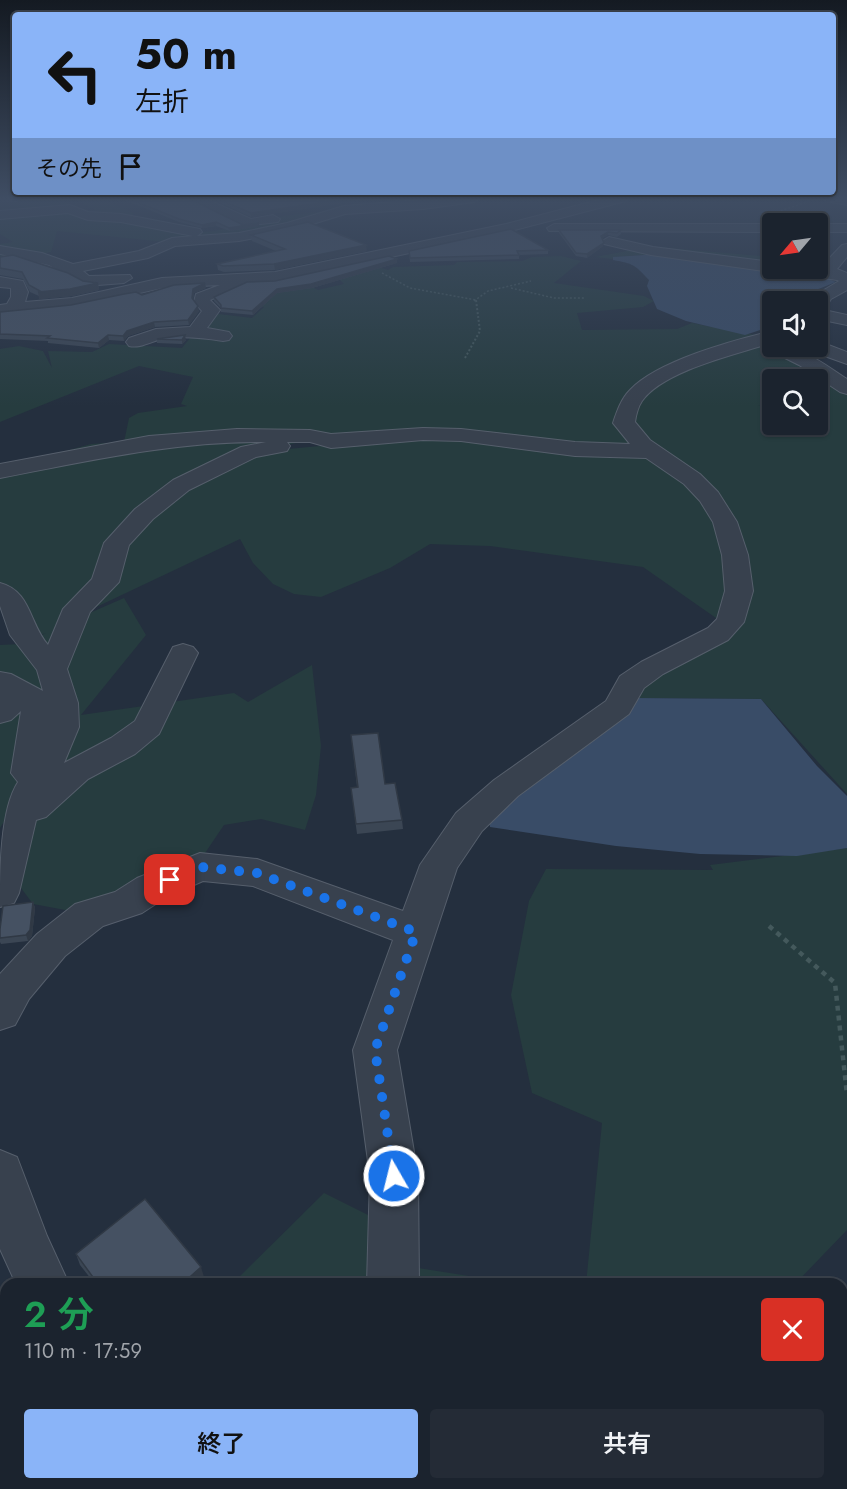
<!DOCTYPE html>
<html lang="ja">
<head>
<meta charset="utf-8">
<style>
  :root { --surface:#1b232e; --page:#242b36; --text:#f1f3f6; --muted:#a0a4aa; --line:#39404a; --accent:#8ab4f8 }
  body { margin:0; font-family:Jost,"Noto Sans JP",sans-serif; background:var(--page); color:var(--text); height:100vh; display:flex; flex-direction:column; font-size:22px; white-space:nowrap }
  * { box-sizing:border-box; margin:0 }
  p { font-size:20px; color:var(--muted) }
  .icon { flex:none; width:33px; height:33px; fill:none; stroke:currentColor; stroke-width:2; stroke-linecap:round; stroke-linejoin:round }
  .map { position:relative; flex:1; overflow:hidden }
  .sheet { position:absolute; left:0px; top:1278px; width:848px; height:212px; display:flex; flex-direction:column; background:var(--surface); border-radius:18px 18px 0 0; box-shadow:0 2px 4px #0004,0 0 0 2px var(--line) }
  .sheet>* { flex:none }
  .banner { position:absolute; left:12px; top:12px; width:824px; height:183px; border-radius:6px; box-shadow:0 2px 4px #0004,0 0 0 2px var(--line); background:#8ab4f8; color:#111; overflow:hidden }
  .needle { width:39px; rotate:241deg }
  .fabs { position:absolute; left:762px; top:213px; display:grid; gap:12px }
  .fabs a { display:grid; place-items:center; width:66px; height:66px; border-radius:6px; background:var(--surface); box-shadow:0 2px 4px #0004,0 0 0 2px var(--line); font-size:30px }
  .pin { position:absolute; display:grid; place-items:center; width:51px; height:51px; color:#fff; margin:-26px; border-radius:12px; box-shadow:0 3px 9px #0006 }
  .me { position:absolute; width:66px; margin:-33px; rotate:352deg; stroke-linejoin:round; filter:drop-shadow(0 0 4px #0008) }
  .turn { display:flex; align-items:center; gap:21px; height:126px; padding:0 24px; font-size:27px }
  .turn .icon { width:78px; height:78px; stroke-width:2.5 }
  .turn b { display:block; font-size:42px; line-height:51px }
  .then { display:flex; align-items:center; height:57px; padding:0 24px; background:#0003; gap:12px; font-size:22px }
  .round { display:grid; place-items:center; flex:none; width:63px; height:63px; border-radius:6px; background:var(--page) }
  .headline { display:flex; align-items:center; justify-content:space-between; height:102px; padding:0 24px }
  h1 { font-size:36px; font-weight:600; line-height:45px; color:#1e9e55 }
  .cta { display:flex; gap:12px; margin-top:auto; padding:12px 24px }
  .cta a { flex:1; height:69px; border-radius:6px; background:var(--accent); color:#111; font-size:24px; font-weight:600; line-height:69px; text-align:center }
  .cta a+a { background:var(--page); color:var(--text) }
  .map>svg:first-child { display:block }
</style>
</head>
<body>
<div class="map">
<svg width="847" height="1489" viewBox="0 0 847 1489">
  <rect width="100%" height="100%" fill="#242f3e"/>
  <g fill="#263c3f" fill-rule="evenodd">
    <polygon points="0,198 59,198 84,211 81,211 105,214 71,198 102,198 135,214 131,215 177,234 215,231 284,216 342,209 286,228 165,242 57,231 51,252 0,262 0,244 13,242 0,234"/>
    <polygon points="634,245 772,257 772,268 660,254 614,257 612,259 595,257 632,250"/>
    <path d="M561,256l20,5 -27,22 90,13 10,5 -11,6 -66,6 5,17 95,-1 15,-6 63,12 -23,15 -38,13 68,-21 47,23 38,26v403l-86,-95 -126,-1 17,-30 53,-27 21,-16 -83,-58 -153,-21 -60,-2 -40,24 -69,29 -27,-3 -21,-10 -20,-21 -13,-24 -150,71 37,-67 23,-30 36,-33 81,-29 84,-8 106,-5 102,14 91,-1 -26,-28 33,-45 4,1 16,-11 -33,12 -22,20 -5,23 13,22 -45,-1 -134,-13 -102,3 -55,-2 -69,4 13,6 12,-4 62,2 -63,12 -76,29 -17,14 -27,29 -60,98 55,-24 22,37 -65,80 153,-22 14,9 64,-37 9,81 -5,49 -11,35 -44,-11 -37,6 -21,31 -100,61 -70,-13 -27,-36 16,-66 31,-55 12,-16 -6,4 -59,93v-183l22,-1 24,-11 -19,6 -15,-39 -12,-7v-122l42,-8 13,-9 36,-10 33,-2 5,-24 9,-5 49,-7 -6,-2 12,-27 -54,-11 -139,56v-73l19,-3 24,5 9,17 -4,-17 44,1 17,-8 73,4 28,-35 42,5 12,-11 -31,-4 6,-13 25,-7 12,10 21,-3 -5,-5 14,-1 12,6 26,-6 -4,-4 -21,-8 42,-10 27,8 5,-3 61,-2 3,-3 65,-1 10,-4zM772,380h46v44h-46v-20l-14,2 14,-4zM718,510l23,36 -5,29z"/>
    <polygon points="847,848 847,1230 795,1284 586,1284 602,1123 532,1093 511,995 529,901 546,869 713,870 710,865"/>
    <polygon points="324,1193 374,1218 380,1284 232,1284"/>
    <polygon points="393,1264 519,1284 393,1284"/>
    <polygon points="114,1484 388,1484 388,1489 113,1489"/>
    <polygon points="393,1484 492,1484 491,1489 393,1489"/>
  </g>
  <g fill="#394c67">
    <path d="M660,254l155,20 21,8 -25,10 -4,9 -35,1v24l-27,9 -59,-14 -29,-12 -10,-23 2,-6c-15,-16 -15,-16 -36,-20v-3z"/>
    <polygon points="635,698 761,699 817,766 847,796 847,848 797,856 700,854 616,846 490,827 489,816"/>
  </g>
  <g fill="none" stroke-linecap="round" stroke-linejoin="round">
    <g stroke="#565f6c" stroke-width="2">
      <g id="minor">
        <polygon points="187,198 204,198 251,219 273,215 280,219 278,222 244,226"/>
        <polygon points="445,198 480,198 474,202 423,209 345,214 290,231 239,241 175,246 148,258 83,271 89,276 130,275 132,278 124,283 85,286 49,265 0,254 0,246 42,253 73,264 139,251 172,238 193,236 121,222 88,220 68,213 0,219 0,211 70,205 88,212 121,214 200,229 202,232 197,236 239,233 287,223 344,206"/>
        <path d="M606,198h21l-1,3 -119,31 -232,50 -29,1 -2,3 -34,14 10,10 -13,18 22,4 3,4 -3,4 -6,1c-19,-3 -38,-5 -57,-3 -13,2 -25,11 -37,8l-3,-4 3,-4 27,-9 34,-2 12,-16 -8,-9 2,-8 24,-9 -58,3 -90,20 -72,7v-10l7,-1 4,-7v-9l-11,-1v-10l23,4 5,11 -3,10 47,-4 90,-20 113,-6 231,-48z"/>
        <polygon points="825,198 847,198 847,205 826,201"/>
        <polygon points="554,224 772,224 772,232 549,231 547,228"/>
        <rect x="818" y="224" width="29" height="8"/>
        <polygon points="609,237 653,247 772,262 772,268 820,268 842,245 847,244 847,257 837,269 847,273 847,290 831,299 824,310 847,315 847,325 818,319 818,302 813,302 819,293 839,281 837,280 786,273 779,269 772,272 651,255 604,244 602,241"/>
        <path d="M772,331v15c31,0 50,17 75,33v15l-7,-2 -41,-27 -30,-15 -3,-4 2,-2c-34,11 -105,27 -126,57 -4,6 -6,14 -7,21l15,18 50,34 18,18 19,30 11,33 5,36 -9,31 -16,18 -65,34 -19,14 -15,26 -111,82 -36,35 -25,37 -60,182 21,126 1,108h-52l3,-108 -17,-126 40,-110 -140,-54 -50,-5 -38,17 -23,15 -39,13 -38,30 -36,43 -14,26 -15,5v-56l37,-40 38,-30 40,-12 22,-14 63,-25 57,6 146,52 17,-46 36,-52 38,-33 112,-79 14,-25 21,-14 67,-34 9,-9 8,-28 -3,-36 -9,-33 -13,-21 -16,-17 -38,-26 -71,-2 -114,-15 -38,-1 -92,8 -21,-6h-23l3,4 -3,5 -31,6 -67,33 -36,29 -24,26 -10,37 -29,30 -23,57 11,34 1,24 -15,36 47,-25 24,-17 38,-74 10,-3 10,3 5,6 -39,81 -24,20 -47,25 -42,38 -10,3 -17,73 -5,10 -14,4c0,-38 0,-97 18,-125l-7,-9 10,-62 -10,9 -11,3v-51l11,2 32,17 -6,-21 -27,-35 -10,-29v-23c31,8 29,40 48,62l15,-36 29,-30 12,-36 31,-34 38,-29 68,-33 25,-5c-90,-1 -178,19 -266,36v-14l149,-28 88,-7 73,1 21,4 92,-6 38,1 114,13 55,2 -17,-21c4,-12 8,-24 17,-33 27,-29 104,-50 142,-59z"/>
        <polygon points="818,341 847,352 847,364 808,350 805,346 818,346"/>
        <polygon points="0,1150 17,1157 47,1236 69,1284 16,1284 0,1249"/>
        <polygon points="63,1484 123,1484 122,1489 62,1489"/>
        <rect x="360" y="1484" width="60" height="5"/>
      </g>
    </g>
    <g stroke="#44595c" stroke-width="1.5" stroke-dasharray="2 2" stroke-linecap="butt">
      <polyline points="777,212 813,200"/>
      <polyline points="382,273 410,288 476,300"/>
      <polyline points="511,288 554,298 584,298"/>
      <polyline points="474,301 488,291 531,281"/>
    </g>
    <polyline stroke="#44595c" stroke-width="2" stroke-dasharray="2 2" stroke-linecap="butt" points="465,358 480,331 476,300"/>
    <polyline stroke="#44595c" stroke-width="4.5" stroke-dasharray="5 5" stroke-linecap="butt" points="769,926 835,983 847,1095"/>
    <use href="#minor" fill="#38414e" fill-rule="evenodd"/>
  </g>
  <g fill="#3b4654">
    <polygon points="120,198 188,198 243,225 259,223 259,226 230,231 216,226 202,228 179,222"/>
    <polygon points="210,198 375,198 251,217"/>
    <polygon points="559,230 621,230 621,234 617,237 608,235 602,238 603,246 587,258 576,256 559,233"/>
    <polygon points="251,235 367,251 275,270 224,272 218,270 217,264 276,251 252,241"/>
    <polygon points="548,250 548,254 519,255 519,259 410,262 409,251"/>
    <polygon points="0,257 83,281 98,283 99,290 72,296 39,299 39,296 30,292 23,279 0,275"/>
    <polygon points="397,263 312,288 277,293 253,315 221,312 221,308 214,301 214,297 275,281"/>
    <polygon points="205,283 206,288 194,293 193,300 199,311 189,325 155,327 128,336 124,341 109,340 99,348 48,343 48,341 0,339 0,312 71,305 142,295"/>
    <polygon points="157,339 186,340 182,344 157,343"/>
    <polygon points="351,735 385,784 402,820 403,829 357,834 351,788 357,787"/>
    <polygon points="33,902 35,908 32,936 28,941 1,944 0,942 0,929"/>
    <polygon points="76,1254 204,1277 197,1284 95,1284 80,1265"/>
  </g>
  <g fill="#303945">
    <polygon points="354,198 375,198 251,217 251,213"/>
    <polygon points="216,222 216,226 202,228 202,225"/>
    <polygon points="259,223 259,226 230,231 229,228"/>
    <polygon points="608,232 608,235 601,239 601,236"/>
    <polygon points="604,243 603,246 587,258 587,254"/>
    <polygon points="366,245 367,251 275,270 274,264"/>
    <polygon points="397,259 397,263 312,288 277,293 253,315 252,311 277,289"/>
    <polygon points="98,283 99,290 72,296 39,299 38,292"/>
    <polygon points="205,283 206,288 194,293 192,303 192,298 193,289"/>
    <polygon points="198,306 199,311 189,325 188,320"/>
    <polygon points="154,322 155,327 128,336 124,341 123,336 127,331"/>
    <polygon points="108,335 109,340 99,348 98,343"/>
    <polygon points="185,335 186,340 182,344 182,340"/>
    <polygon points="33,902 35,908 32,936 28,941 26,935"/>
    <polygon points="201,1267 204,1277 197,1284 182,1284"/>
  </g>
  <g fill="#455162" stroke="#303945" stroke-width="1.5">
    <polygon points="127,198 188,198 243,225 259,223 229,228 216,222 202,225 179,219"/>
    <polygon points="216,198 354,198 251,213"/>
    <polygon points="308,222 366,245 274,264 223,266 217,264 285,249 251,235"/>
    <polygon points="511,229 548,250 517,251 519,255 410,258 409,251"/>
    <polygon points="559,230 621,230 617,233 608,232 601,236 604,243 587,254 576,253"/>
    <polygon points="13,255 68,273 83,281 98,283 70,289 38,292 40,291 29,285 22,272 0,268 0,257"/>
    <polygon points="389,256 397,259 311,284 277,289 252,311 221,308 221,305 214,297 247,282 275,281"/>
    <polygon points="205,283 193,289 192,298 198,306 188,320 154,322 127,331 123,336 108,335 98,343 47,338 50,336 0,334 0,312 71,305 124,294 136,292 142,295 174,285"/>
    <polygon points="185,335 182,340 157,339"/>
    <polygon points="378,733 385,784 395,783 402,820 356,824 351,788 358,787 351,735"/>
    <polygon points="33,902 30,930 26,935 0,938 0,929 3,906"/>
    <polygon points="145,1199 201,1267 182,1284 98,1284 76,1254"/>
  </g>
  <linearGradient id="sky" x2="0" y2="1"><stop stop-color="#141a22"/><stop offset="0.49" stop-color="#3f4d63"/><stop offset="1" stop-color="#3f4d63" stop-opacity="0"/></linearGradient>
  <rect width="847" height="406" fill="url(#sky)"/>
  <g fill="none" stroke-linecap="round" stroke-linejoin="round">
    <polyline stroke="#1a73e8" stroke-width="10" stroke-dasharray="0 18" points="170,880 200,867 257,873 416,932 375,1050 394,1176"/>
  </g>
</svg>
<div class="fabs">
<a><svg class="needle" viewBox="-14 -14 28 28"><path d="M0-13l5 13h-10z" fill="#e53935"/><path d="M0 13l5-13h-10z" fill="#a0a4aa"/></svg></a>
<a><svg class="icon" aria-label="sound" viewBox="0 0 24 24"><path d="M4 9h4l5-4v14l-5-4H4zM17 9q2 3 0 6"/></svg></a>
<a><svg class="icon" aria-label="search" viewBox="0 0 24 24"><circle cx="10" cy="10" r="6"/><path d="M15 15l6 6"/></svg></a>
</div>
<div class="pin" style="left:170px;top:880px;background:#d93025"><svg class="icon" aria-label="arrive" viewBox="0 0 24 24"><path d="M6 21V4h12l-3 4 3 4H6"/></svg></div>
<svg class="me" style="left:394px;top:1176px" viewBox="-20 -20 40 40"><circle r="17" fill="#1a73e8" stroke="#fff" stroke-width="3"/><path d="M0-11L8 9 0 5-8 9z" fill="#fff"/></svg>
<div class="banner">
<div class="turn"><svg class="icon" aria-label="left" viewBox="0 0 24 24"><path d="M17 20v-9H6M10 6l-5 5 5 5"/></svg><div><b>50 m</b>左折</div></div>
<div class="then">その先<svg class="icon" aria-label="arrive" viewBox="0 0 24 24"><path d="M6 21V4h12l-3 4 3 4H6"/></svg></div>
</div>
<section class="sheet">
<div class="headline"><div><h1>2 分</h1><p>110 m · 17:59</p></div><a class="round" style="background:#d93025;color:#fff"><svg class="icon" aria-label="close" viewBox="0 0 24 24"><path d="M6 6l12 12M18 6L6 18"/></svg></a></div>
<div class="cta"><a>終了</a><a>共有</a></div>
</section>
</div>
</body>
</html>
